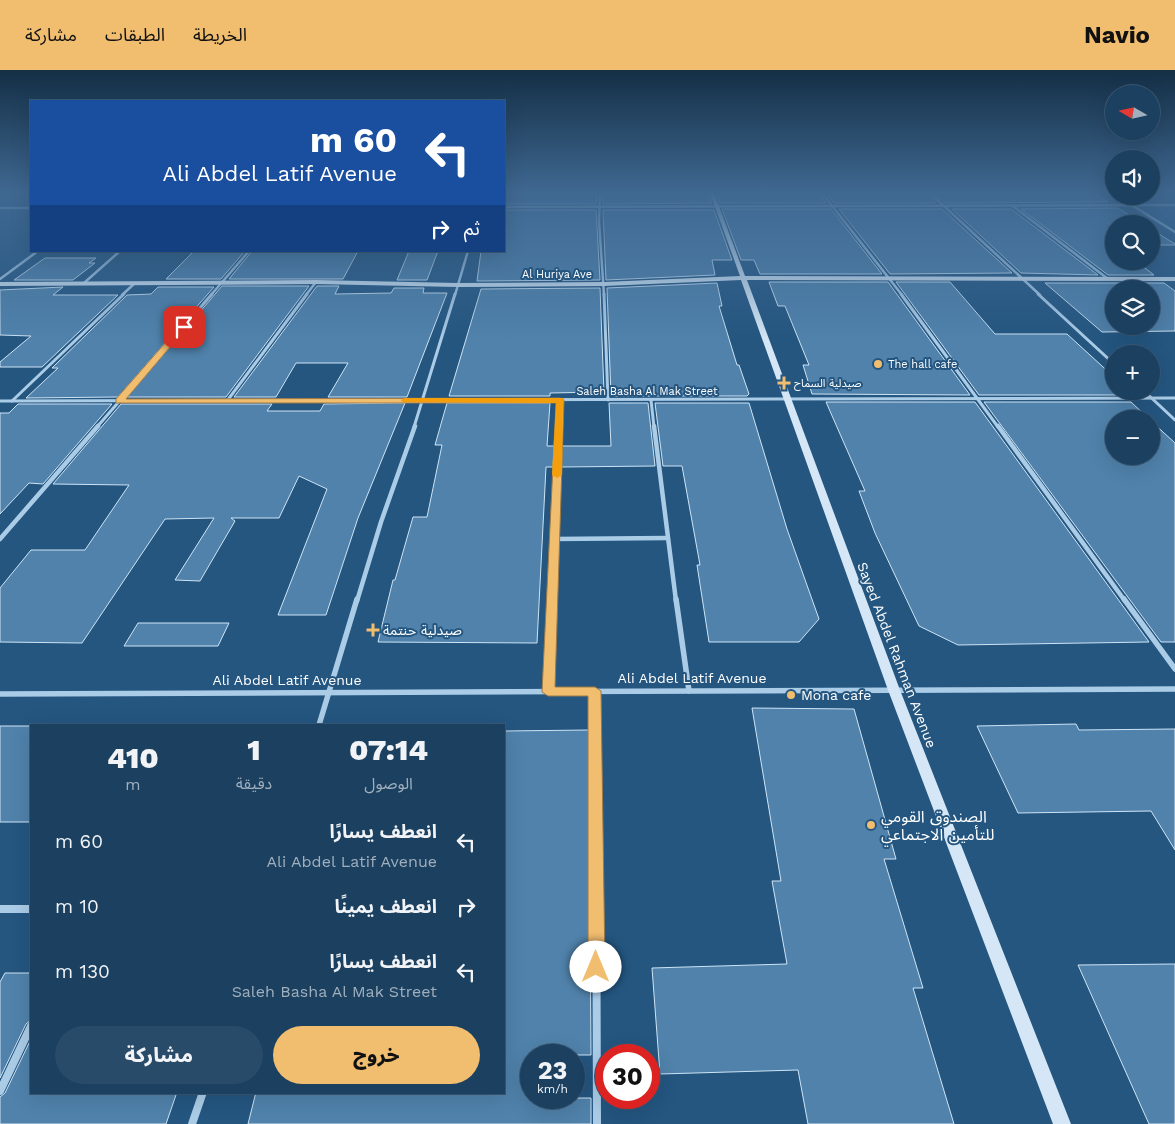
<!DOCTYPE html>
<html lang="ar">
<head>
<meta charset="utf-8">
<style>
  :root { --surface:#1b4060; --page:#284b69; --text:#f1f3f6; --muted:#a0afbd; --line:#395975; --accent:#f1bd6f }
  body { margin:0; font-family:"Work Sans","Noto Sans Arabic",sans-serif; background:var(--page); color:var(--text); direction:rtl; height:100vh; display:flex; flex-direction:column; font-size:19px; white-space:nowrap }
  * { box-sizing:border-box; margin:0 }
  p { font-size:16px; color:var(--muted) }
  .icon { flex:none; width:28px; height:28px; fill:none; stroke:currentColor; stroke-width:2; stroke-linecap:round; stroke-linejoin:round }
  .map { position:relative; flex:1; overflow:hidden; direction:ltr }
  .details { position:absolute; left:30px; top:654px; width:475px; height:370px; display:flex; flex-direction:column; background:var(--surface); border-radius:0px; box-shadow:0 5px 20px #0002,0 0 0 1px var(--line); direction:rtl }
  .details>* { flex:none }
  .top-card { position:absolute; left:30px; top:30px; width:475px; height:152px; border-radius:0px; box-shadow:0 5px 20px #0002,0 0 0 1px var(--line); direction:rtl; background:#1a4fa0; color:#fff; overflow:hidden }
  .needle { width:32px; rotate:279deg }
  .fabs { position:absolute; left:1105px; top:15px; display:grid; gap:10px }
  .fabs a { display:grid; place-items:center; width:55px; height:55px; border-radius:50%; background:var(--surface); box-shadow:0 5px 20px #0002,0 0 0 1px var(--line); font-size:25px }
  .speed { position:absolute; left:520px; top:974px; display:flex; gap:10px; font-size:25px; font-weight:700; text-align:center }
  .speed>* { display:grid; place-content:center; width:65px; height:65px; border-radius:50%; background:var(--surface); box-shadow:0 5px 20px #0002,0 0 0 1px var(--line); line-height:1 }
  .speed small { font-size:12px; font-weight:400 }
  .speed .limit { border:8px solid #d22; background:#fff; color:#111 }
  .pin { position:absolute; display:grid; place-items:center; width:42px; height:42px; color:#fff; margin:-21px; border-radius:10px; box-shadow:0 2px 8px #0006 }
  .me { position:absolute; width:55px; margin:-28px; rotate:0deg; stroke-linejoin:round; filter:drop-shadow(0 0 4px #0008) }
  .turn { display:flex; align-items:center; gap:18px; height:105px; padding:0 25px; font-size:22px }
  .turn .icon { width:65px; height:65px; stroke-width:2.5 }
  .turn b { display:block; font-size:35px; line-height:42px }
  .then { display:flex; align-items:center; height:48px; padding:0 25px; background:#0003; gap:10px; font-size:19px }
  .eta { display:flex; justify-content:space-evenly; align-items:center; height:85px; text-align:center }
  .eta b { font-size:30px; font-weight:800; line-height:35px }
  .button { display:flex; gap:10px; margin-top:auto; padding:10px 25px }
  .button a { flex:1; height:58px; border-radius:30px; background:var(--accent); color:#111; font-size:20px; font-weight:800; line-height:58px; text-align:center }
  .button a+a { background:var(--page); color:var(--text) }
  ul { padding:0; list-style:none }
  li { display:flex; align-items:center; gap:15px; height:65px; padding:0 25px }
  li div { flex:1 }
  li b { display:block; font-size:19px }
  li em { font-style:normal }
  header { display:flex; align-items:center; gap:30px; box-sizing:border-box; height:70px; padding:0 25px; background:var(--accent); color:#111 }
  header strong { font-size:24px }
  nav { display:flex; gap:28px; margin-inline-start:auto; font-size:18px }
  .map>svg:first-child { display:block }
</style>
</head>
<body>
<header>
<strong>Navio</strong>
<nav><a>الخريطة</a><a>الطبقات</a><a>مشاركة</a></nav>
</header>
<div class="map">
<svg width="1175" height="1054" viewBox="0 0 1175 1054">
  <rect width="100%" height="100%" fill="#245680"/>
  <g fill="#5082ab" stroke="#cee4f5" fill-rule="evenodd">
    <polygon points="504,123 597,123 596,134 504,134"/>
    <polygon points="603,123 708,123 712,133 603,134"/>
    <polygon points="716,123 819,123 826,133 720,133"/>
    <polygon points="826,123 927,123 936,133 834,133"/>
    <polygon points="935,123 1094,123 1108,132 945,133"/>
    <polygon points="1118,138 1143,154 1114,154 1114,191 1136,191 1154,205 1108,205 1021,139"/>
    <polygon points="722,139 831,139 882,204 760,204 754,190 741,190"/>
    <polygon points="839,139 942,139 1012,203 890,204"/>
    <polygon points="952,139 1011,139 1098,205 1021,203"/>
    <polygon points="504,140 596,140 600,210 477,211 481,181 504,181"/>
    <polygon points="603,140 714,140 732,190 712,190 715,205 606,210"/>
    <polygon points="1151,159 1175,174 1175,175 1151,175"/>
    <polygon points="194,181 245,181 221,209 166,209"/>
    <polygon points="252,181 358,181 343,209 229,209"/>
    <polygon points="409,181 438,181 427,210 397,210"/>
    <polygon points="45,188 96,188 89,193 95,193 73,210 14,210"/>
    <polygon points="769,212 888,212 970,325 812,324 803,295 809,295 785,236 778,236"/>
    <polygon points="896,212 950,212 995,264 1067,264 1114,307 1114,321 1120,321 1124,325 979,325"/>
    <polygon points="717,213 722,236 719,236 737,295 739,295 749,324 747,326 611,326 607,218"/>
    <path d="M1045,213h119l11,8v40l-73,1zM1114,219h37v37h-37z"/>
    <polygon points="222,216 309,216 226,327 127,327"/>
    <polygon points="317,216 339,216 335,224 391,223 394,218 424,218 423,223 447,223 407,327 328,327 348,293 296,293 276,327 234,327"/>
    <polygon points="63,217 53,225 118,225 42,297 0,297 0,292 31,266 0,265 0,220"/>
    <polygon points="158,217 214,217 118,327 26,328 58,298 52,298 127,225 151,224"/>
    <polygon points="600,218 604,322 550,323 550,326 449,326 481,219"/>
    <polygon points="826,332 975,332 1149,572 958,575 919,556 875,463 859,421 865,421"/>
    <polygon points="984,332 1131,332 1149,349 1114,349 1114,386 1151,386 1151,351 1175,373 1175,572 1161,572"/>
    <polygon points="405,333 358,448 326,545 278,545 327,419 299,406 279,448 231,448 235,451 200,511 175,510 214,448 165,449 82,573 0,572 0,518 31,480 85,480 129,415 53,414 121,334 272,334 267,341 320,341 324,334"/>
    <polygon points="447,333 550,333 547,376 554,376 553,397 546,397 537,573 378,572 393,510 395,510 413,447 427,447 442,375 435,375"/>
    <polygon points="609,333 648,333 655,396 561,397 562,376 611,376"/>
    <polygon points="655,333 749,333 787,459 819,549 799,572 709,572 697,495 700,495 682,396 663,396"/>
    <polygon points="18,334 112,334 43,414 29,413 0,444 0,343 9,343"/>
    <polygon points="138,553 229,553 218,576 124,576"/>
    <polygon points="752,638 854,639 896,789 884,789 923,918 913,918 954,1054 808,1054 798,1000 660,1004 652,898 787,894 772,811 781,811"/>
    <polygon points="1076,654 1079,660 1175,659 1175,780 1151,741 1018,743 977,656"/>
    <rect x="0" y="656" width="31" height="96"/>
    <polygon points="589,660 591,985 531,985 531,1028 591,1028 591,1054 248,1054 256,1022 504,1022 504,661"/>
    <polygon points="1175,894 1175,1054 1149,1054 1078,895"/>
    <polygon points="5,903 31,903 31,950 26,954 0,1008 0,912"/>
    <polygon points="31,969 31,1022 177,1022 166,1054 0,1054 0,1027 5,1023"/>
  </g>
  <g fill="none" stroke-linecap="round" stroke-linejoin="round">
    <g stroke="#abcce7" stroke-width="2.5">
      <polyline points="600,123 599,151 604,225"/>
      <polyline points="822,123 902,225"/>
      <polyline points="930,123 1040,225"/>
      <polyline points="1112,123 1114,124"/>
      <polyline points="1117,126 1175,162"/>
      <polyline points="1013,136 1108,209"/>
      <polyline points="504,137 1175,135"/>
      <polyline points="0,138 31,138"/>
      <polyline points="0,209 38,181"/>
      <polyline points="84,213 120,181"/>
      <polyline points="122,225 135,213"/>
      <polyline points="211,225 249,181"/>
      <polyline points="306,225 316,212"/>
      <polyline points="455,225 468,181"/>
    </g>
    <g stroke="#abcce7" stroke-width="3">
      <polyline points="604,224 608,330"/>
      <polyline points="901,224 998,357"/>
      <polyline points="1038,224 1114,294"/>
      <polyline points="1144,321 1175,350"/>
      <polyline points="651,330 654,357"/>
      <polyline points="0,331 1175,328"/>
      <polyline points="12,331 124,224"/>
      <polyline points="227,331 307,224"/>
      <polyline points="97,357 212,224"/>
      <polyline points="414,357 455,224"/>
      <polyline points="559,357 560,330"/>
    </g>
    <g stroke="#abcce7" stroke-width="4.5">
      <polyline points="654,356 676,531"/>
      <polyline points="998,356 1125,531"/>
      <polyline points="0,469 98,356"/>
      <polyline points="554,469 667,468"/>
      <polyline points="357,531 381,452 415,356"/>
      <polyline points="552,531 559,356"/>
    </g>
    <g stroke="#abcce7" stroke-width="5.5">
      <polyline points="676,529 689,621"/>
      <polyline points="1124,529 1175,599"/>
      <polyline points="548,621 552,529"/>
      <polyline points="595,621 596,758"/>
      <polyline points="0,624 1175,619"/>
      <polyline points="319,655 357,529"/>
    </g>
    <g stroke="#abcce7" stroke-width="8">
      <polyline points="596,756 597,1054"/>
      <polyline points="0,839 31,839"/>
      <polyline points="0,1021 31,956"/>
      <polyline points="192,1054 203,1022"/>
    </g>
    <polygon fill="#d5e7f6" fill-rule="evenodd" points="710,123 714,123 745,206 1175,207 1175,211 747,210 900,620 1071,1054 1053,1054 888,620 741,210 604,216 458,217 316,214 0,216 0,212 316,210 458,213 604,212 740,206"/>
  </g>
  <linearGradient id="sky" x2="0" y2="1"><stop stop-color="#142f46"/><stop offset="0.45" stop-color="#3f6891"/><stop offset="1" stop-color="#3f6891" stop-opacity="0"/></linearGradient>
  <rect width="1175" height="271" fill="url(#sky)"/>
  <polygon fill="#f1bd6f" stroke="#9d7b48" points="181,255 187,257 126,329 560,328 564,330 555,617 595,617 601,621 605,897 602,902 596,905 590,902 588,897 588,626 548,626 542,622 556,333 116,333 116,329"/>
  <polygon fill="#f59e0b" points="405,328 563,328 562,405 557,408 552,405 556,333 402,332 401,330"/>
  <g fill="#f1bd6f" stroke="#245680" stroke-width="2">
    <circle cx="878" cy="294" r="5"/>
    <path d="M781.5 305.5h5v5h5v5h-5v5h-5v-5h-5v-5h5z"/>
    <path d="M370.5 552.5h5v5h5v5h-5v5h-5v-5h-5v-5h5z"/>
    <circle cx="791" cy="625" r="5"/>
    <circle cx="871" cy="755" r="5"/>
  </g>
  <g text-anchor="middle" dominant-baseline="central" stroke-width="4" stroke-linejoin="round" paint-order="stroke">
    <g font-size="11" fill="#fff" stroke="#245680">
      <text x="557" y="204">Al Huriya Ave</text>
      <text x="647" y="321">Saleh Basha Al Mak Street</text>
    </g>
    <g font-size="11" fill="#fff" stroke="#245680" text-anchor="start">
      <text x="888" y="294">The hall cafe</text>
      <text x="794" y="313">صيدلية السماح</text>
    </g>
    <g font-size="14" fill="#fff" stroke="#245680" text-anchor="start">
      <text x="383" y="560">صيدلية حنتمة</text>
      <text x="801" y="625">Mona cafe</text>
    </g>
    <g font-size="14" fill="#fff" stroke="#245680">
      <text transform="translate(897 585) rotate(69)">Sayed Abdel Rahman Avenue</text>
      <text x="692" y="608">Ali Abdel Latif Avenue</text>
      <text x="287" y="610">Ali Abdel Latif Avenue</text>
    </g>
    <g font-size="16" fill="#fff" stroke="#245680" text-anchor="start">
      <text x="881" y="746">الصندوق القومي<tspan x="881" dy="18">للتأمين الاجتماعي</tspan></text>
    </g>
  </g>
</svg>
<div class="fabs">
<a><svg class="needle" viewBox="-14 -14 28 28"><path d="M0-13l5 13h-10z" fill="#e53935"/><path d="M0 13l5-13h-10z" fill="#a0afbd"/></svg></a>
<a><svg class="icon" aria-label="sound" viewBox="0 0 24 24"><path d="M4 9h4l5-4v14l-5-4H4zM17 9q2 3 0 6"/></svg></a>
<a><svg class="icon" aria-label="search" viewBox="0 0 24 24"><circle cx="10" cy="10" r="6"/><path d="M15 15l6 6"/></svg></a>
<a><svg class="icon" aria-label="layers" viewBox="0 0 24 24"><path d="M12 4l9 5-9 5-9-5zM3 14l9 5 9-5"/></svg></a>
<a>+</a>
<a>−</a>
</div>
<div class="speed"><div>23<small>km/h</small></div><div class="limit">30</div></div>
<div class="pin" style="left:184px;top:257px;background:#d93025"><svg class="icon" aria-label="arrive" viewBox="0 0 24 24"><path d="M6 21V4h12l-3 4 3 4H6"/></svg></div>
<svg class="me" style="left:596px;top:897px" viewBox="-20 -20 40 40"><circle r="19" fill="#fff"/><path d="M0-13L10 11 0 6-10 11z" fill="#f1bd6f"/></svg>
<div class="top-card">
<div class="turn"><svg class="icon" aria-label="left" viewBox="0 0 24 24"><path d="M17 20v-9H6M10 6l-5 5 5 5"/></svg><div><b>60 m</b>Ali Abdel Latif Avenue</div></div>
<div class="then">ثم<svg class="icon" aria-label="right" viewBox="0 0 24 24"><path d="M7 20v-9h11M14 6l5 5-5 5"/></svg></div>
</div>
<section class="details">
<div class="eta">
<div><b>07:14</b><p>الوصول</p></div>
<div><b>1</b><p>دقيقة</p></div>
<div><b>410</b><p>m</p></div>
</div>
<ul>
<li><svg class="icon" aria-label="left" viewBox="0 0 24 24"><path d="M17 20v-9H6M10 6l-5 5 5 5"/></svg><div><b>انعطف يسارًا</b><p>Ali Abdel Latif Avenue</p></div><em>60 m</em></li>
<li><svg class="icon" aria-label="right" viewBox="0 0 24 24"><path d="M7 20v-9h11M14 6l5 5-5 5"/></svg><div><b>انعطف يمينًا</b></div><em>10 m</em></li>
<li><svg class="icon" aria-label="left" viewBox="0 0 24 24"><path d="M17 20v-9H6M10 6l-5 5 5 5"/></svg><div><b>انعطف يسارًا</b><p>Saleh Basha Al Mak Street</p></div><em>130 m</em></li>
</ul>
<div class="button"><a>خروج</a><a>مشاركة</a></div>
</section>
</div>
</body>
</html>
